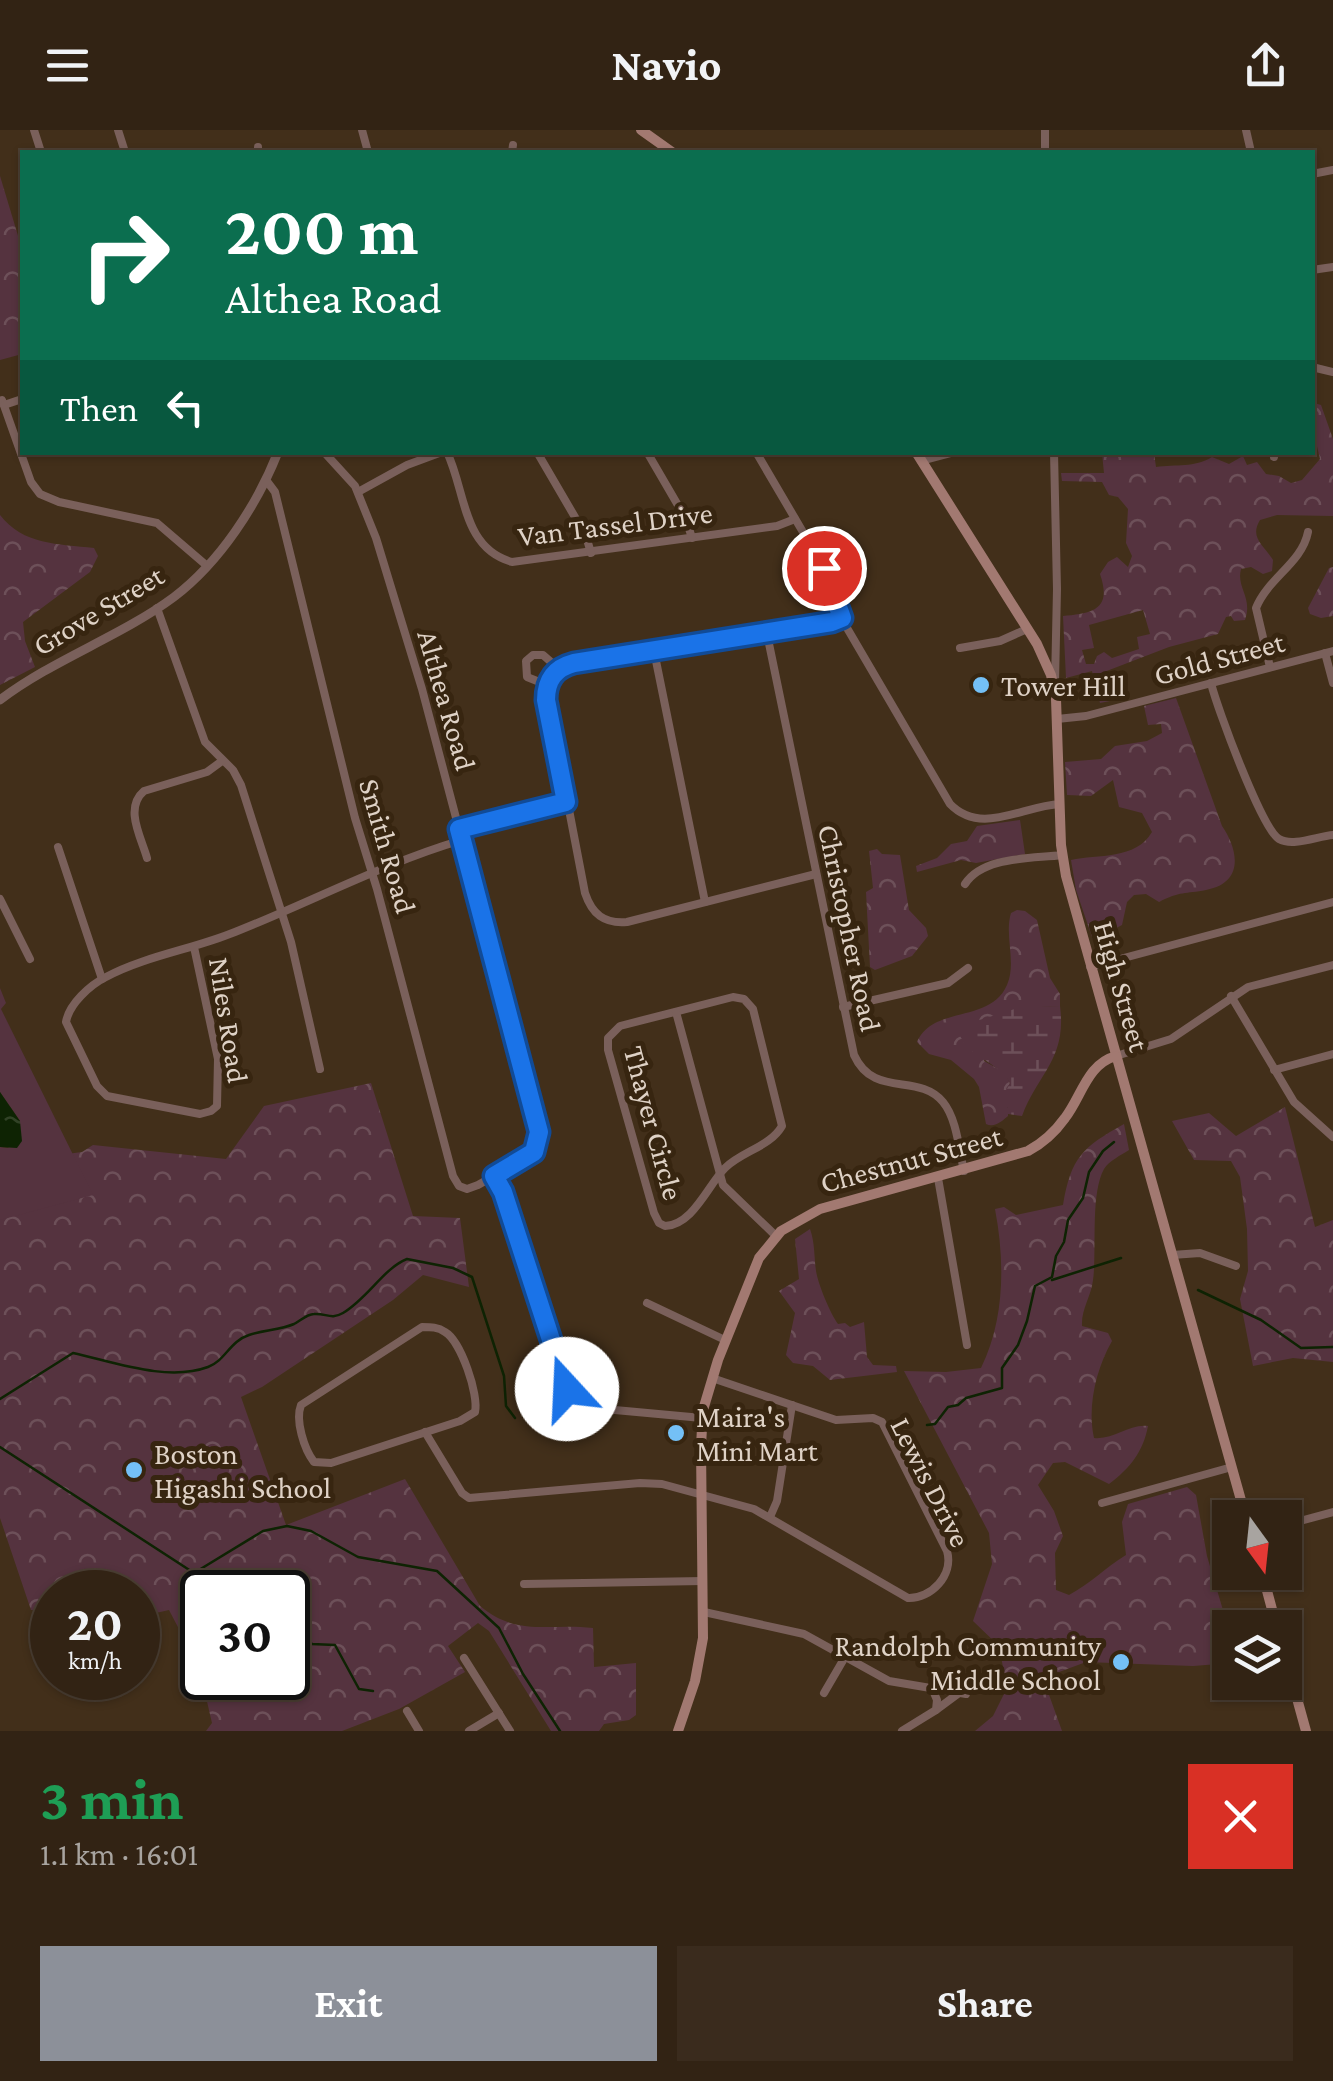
<!DOCTYPE html>
<html lang="en">
<head>
<meta charset="utf-8">
<style>
  :root { --surface:#322314; --page:#3a2b1d; --text:#f1f3f6; --muted:#a8a4a0; --line:#4d4034; --accent:#8c9099 }
  body { margin:0; font-family:"Crimson Pro",serif; background:var(--page); color:var(--text); height:100vh; display:flex; flex-direction:column; font-size:38px; white-space:nowrap }
  * { box-sizing:border-box; margin:0 }
  p { font-size:32px; color:var(--muted) }
  .icon { flex:none; width:55px; height:55px; fill:none; stroke:currentColor; stroke-width:2; stroke-linecap:round; stroke-linejoin:round }
  .map { position:relative; height:1601px; overflow:hidden }
  .details { display:flex; flex-direction:column; background:var(--surface); flex:1 }
  .details>* { flex:none }
  .hud { position:absolute; left:20px; top:20px; width:1295px; height:305px; border-radius:0px; box-shadow:0 2px 8px #0004,0 0 0 2px var(--line); background:#0b6e4f; color:#fff; overflow:hidden }
  .needle { width:65px; rotate:165deg }
  .tools { position:absolute; left:1212px; top:1370px; display:grid; gap:20px }
  .tools a { display:grid; place-items:center; width:90px; height:90px; border-radius:0px; background:var(--surface); box-shadow:0 2px 8px #0004,0 0 0 2px var(--line); font-size:50px }
  .speed { position:absolute; left:30px; top:1440px; display:flex; gap:20px; font-size:50px; font-weight:700; text-align:center }
  .speed>* { display:grid; place-content:center; width:130px; height:130px; border-radius:50%; background:var(--surface); box-shadow:0 2px 8px #0004,0 0 0 2px var(--line); line-height:1 }
  .speed small { font-size:25px; font-weight:400 }
  .speed .limit { border:5px solid #111; border-radius:15px; background:#fff; color:#111 }
  .pin { position:absolute; display:grid; place-items:center; width:85px; height:85px; color:#fff; margin:-42px; border:5px solid #fff; border-radius:50%; box-shadow:0 2px 10px #0007 }
  .me { position:absolute; width:110px; margin:-55px; rotate:340deg; stroke-linejoin:round; filter:drop-shadow(0 0 8px #0008) }
  .turn { display:flex; align-items:center; gap:35px; height:210px; padding:0 40px; font-size:45px }
  .turn .icon { width:130px; height:130px; stroke-width:2.5 }
  .turn b { display:block; font-size:70px; line-height:85px }
  .then { display:flex; align-items:center; height:95px; padding:0 40px; background:#0003; gap:20px; font-size:38px }
  .round { display:grid; place-items:center; flex:none; width:105px; height:105px; border-radius:0px; background:var(--page) }
  .headline { display:flex; align-items:center; justify-content:space-between; height:170px; padding:0 40px }
  h1 { font-size:60px; font-weight:700; line-height:75px; color:#1e9e55 }
  .button { display:flex; gap:20px; margin-top:auto; padding:20px 40px }
  .button a { flex:1; height:115px; border-radius:0px; background:var(--accent); color:#fff; font-size:40px; font-weight:700; line-height:115px; text-align:center }
  .button a+a { background:var(--page); color:var(--text) }
  header { display:flex; justify-content:space-between; align-items:center; height:130px; padding:0 40px; background:var(--surface); font-size:45px; font-weight:700 }
  .map>svg:first-child { display:block }
</style>
</head>
<body>
<header><svg class="icon" aria-label="menu" viewBox="0 0 24 24"><path d="M4 6h16M4 12h16M4 18h16"/></svg>Navio<svg class="icon" aria-label="share" viewBox="0 0 24 24"><path d="M12 15V3M7 8l5-5 5 5M5 13v7h14v-7"/></svg></header>
<div class="map">
<svg width="1333" height="1601" viewBox="0 0 1333 1601">
  <defs>
    <pattern id="forest-crowns" width="20" height="18" patternUnits="userSpaceOnUse" patternTransform="scale(2.5)"><rect width="20" height="18" fill="#55333f"/><path d="M2 6a3 3 0 1 1 6 0M12 15a3 3 0 1 1 6 0" fill="none" stroke="#6d5059"/></pattern>
    <pattern id="wetland-marsh" width="20" height="14" patternUnits="userSpaceOnUse" patternTransform="scale(2.5)"><rect width="20" height="14" fill="#55333f"/><path d="M1 5h8M5 5V1M11 12h8M15 12V8" fill="none" stroke="#6d5059"/></pattern>
    <pattern id="water-ripples" width="26" height="14" patternUnits="userSpaceOnUse" patternTransform="scale(2.5)"><rect width="26" height="14" fill="#0e2303"/><path d="M2 4q2-2 4 0t4 0M15 11q2-2 4 0t4 0" fill="none" stroke="#314226"/></pattern>
  </defs>
  <rect width="100%" height="100%" fill="#422f1a"/>
  <g fill="url(#forest-crowns)" fill-rule="evenodd">
    <polygon points="0,46 22,119 22,224 0,230"/>
    <path d="M1314,273l7,2 12,34v77l-56,-1 -17,5c-11,18 4,25 13,40l-1,11 -9,3 -12,-7 -10,2c-5,19 12,28 4,51l-11,1 -3,-5 -5,1 -8,17 -49,13 -65,25 16,27 -20,4 -8,-32 -26,7 -3,-62c31,-3 49,-7 37,-42l8,-12 9,-5 11,10 4,-11 -6,-13 2,-34 -10,-12 -9,-2 -7,-13 -40,-1 -1,-8h43l-2,-20h52l2,14c21,-3 38,1 56,-10l17,7 14,-8 4,9 10,-3 9,12 13,2 12,7 11,-3 18,-21 -7,-30zM1143,480l7,24 -13,3 2,12 -27,9 -8,-6 -7,4 -3,8h-8l-4,-14 12,-2 -5,-23z"/>
    <path d="M0,385c23,30 58,29 94,33l4,8 -8,16 -67,50 2,19 10,26 -35,18z"/>
    <polygon points="1333,437 1333,486 1321,488 1310,484 1308,478 1329,438"/>
    <path d="M1176,568l46,128c16,23 23,57 -16,64 -21,4 -26,1 -47,12l-13,-8 -12,1 -7,7 -5,23 -29,15 -17,-50 -5,-30c27,-6 65,0 81,-28l-10,-19 -23,-6 -6,-27 -22,16 -24,-1 -2,-33 36,-3 14,-13 32,-5 15,-8 -1,-9 -13,1 -4,-19z"/>
    <polygon points="1020,690 1025,724 976,733 961,730 917,742 916,736 937,728 951,714 967,711 977,696"/>
    <polygon points="877,719 882,724 900,725 909,780 926,798 928,806 912,826 875,840 870,837 866,762 873,758 869,721"/>
    <path d="M1017,780l8,1 12,9 13,58 10,16v12l-39,2 -23,8 -14,45 20,11 6,11 -7,20 5,5v8c-6,5 -13,12 -22,8l-7,-37 -5,-8 -23,-19 -22,-6 -12,-12c16,-37 73,-18 90,-57 10,-23 -3,-49 4,-72z"/>
    <path d="M371,953l42,133 47,2 9,69 -46,-12 -30,25 -131,87 -21,10 45,128 119,-46 75,127c37,31 69,17 113,22l1,39 42,-4v52l-7,5 -25,4 -5,7h-48l-62,-100 -11,-8 -30,23 17,26 -66,37 -57,22h-136l6,-8 -13,-56 -30,-57 -31,7v-25h-86v18h-21l-31,-92v-355l82,-11 11,-7 133,14 38,-53zM202,1462h86v86h-86z"/>
    <polygon points="1285,977 1315,1097 1333,1090 1333,1232 1293,1228 1253,1236 1240,1169 1248,1141 1247,1099 1240,1047 1231,1031 1194,1030 1172,991 1209,983 1236,1006"/>
    <path d="M1124,994l5,26c-8,5 -20,11 -25,19 -14,25 -7,82 -11,111 -2,17 -12,29 -11,46l26,7 4,8c-16,28 -25,66 -18,97 20,2 34,-14 54,-12 -5,26 -18,42 -39,58l-44,-22 -12,1 -15,22 16,26 9,25 -8,17 1,37 13,5c21,-11 37,-28 57,-40l-4,-33 6,-18 59,-17 9,8 11,61 23,78v29l-37,3 -107,-4 -35,13 -3,17 14,39h-87l18,-15 14,-28 -8,-42 -26,-25 19,-57 -3,-31 -85,-162 42,1 35,-4c24,-48 24,-107 14,-159l9,-2 12,8 47,-10c8,-48 20,-58 61,-81z"/>
    <path d="M810,1099c5,14 4,28 6,42 2,13 14,42 22,53l7,-1 5,4 14,-5 3,35 6,8 23,1 1,6 -67,8 -17,-14 -20,-3 -7,-8 9,-42 -16,-22 20,-12 -4,-40z"/>
  </g>
  <path fill="url(#wetland-marsh)" d="M1060,876c7,53 -22,67 -38,110l-14,-2v-6l-12,-7v-5l10,-5 4,-8c-12,-22 -42,-25 -51,-50l14,-11 48,-15z"/>
  <polygon fill="#55333f" points="0,858 6,873 1,879 93,1065 0,1090 0,1017 8,1018 20,1003 20,991 0,962"/>
  <polygon fill="url(#water-ripples)" points="0,962 20,991 22,1011 17,1018 0,1017"/>
  <g fill="none" stroke-linecap="round" stroke-linejoin="round">
    <g stroke="#0e2303" stroke-width="2.5">
      <polyline points="1052,1150 1121,1128"/>
      <polyline points="1198,1160 1261,1190 1301,1218 1333,1217"/>
      <path d="M0,1269l73,-46c41,9 94,29 135,14 17,-6 22,-26 41,-32 15,-5 31,-5 45,-11 6,-3 13,-10 20,-10 12,-1 17,6 29,-1 25,-15 41,-45 64,-54l46,9 19,9 32,99 2,30 9,12"/>
      <polyline points="927,1295 935,1294 948,1277 958,1275 966,1268 1002,1258 1002,1238 1018,1215 1027,1191 1035,1156 1052,1147 1056,1126 1064,1112 1068,1090 1083,1068 1089,1042 1103,1021 1114,1012"/>
      <polyline points="0,1317 194,1443 263,1401 287,1396 311,1401 358,1427 437,1441 499,1498 523,1544 560,1601"/>
      <polyline points="196,1444 224,1462"/>
      <polyline points="288,1493 312,1514 335,1515 359,1559 373,1561"/>
      <polyline points="261,1548 262,1561"/>
    </g>
    <g stroke="#7a605b" stroke-width="8">
      <polyline points="34,0 41,22"/>
      <polyline points="118,0 125,22"/>
      <polyline points="362,0 368,22"/>
      <polyline points="1045,0 1045,22"/>
      <polyline points="1246,0 1251,22"/>
      <polyline points="258,17 258,22"/>
      <polyline points="512,22 513,15"/>
      <polyline points="1312,44 1333,40"/>
      <polyline points="1312,140 1333,137"/>
      <polyline points="1312,237 1333,242"/>
      <polyline points="2,270 31,352 40,364 59,372 157,393 206,435"/>
      <polyline points="4,275 22,269"/>
      <path d="M447,322c19,40 15,96 65,110l265,-36 18,-7"/>
      <polyline points="537,322 586,406 591,423"/>
      <polyline points="647,322 686,389 692,408"/>
      <path d="M756,322l71,121 20,55 103,176c31,32 72,2 110,0"/>
      <polyline points="1054,322 1057,459 1055,553"/>
      <polyline points="1274,327 1275,322"/>
      <polyline points="921,331 955,322"/>
      <polyline points="266,350 275,362 355,688 377,759 453,1046 459,1056 467,1059 478,1055 532,1024 538,1014 539,1002 422,559 376,408 355,356 324,322"/>
      <polyline points="358,362 407,335 442,322"/>
      <polyline points="157,478 205,612 233,640 241,655 291,812 320,939"/>
      <path d="M767,504l87,421c20,44 64,17 89,47 14,17 16,48 21,69"/>
      <polyline points="960,518 1000,511 1027,499"/>
      <polyline points="654,521 705,772"/>
      <polyline points="1325,523 1333,553"/>
      <path d="M1270,537l-14,-59c12,-30 46,-45 52,-76"/>
      <path d="M1211,553c6,25 51,146 68,156 14,8 39,-3 54,-4"/>
      <polyline points="547,555 527,547 526,531 533,525 543,525 559,539"/>
      <polyline points="1057,589 1086,586 1333,521"/>
      <polyline points="459,699 566,671"/>
      <polyline points="58,717 102,849"/>
      <path d="M147,728c-6,-21 -23,-50 -3,-67l63,-19 15,-11"/>
      <path d="M816,744l-189,48c-23,2 -35,-8 -42,-29l-39,-203 7,-16 17,-10 252,-39 19,-7"/>
      <path d="M965,754c18,-28 66,-25 97,-29"/>
      <polyline points="0,769 30,829"/>
      <path d="M194,817l24,112 -1,47 -6,5 -11,3 -93,-18 -10,-10 -31,-64c3,-18 24,-37 40,-45 39,-21 88,-28 129,-45 76,-30 149,-69 227,-92"/>
      <polyline points="1090,837 1333,772"/>
      <polyline points="1231,866 1294,972 1333,1007"/>
      <path d="M733,867l11,2 9,10 29,117c-12,21 -40,25 -57,42 -17,17 -32,57 -60,58l-6,-3 -5,-10 -46,-163v-12l12,-12z"/>
      <polyline points="843,877 948,853 968,838"/>
      <polyline points="676,882 723,1055 776,1106"/>
      <polyline points="1116,926 1171,909 1248,857 1333,835"/>
      <polyline points="1274,940 1333,924"/>
      <polyline points="495,1046 505,1067 561,1245 573,1267 593,1278 702,1288"/>
      <polyline points="938,1048 967,1215"/>
      <polyline points="1172,1125 1200,1123 1236,1136"/>
      <polyline points="647,1173 725,1210"/>
      <path d="M422,1197c9,0 16,0 23,5 16,9 34,63 30,80l-15,9 -129,42 -17,-1c-10,-13 -19,-42 -13,-57z"/>
      <path d="M425,1302l37,61 7,5 171,-15 22,1 92,25 154,89c23,1 46,-23 39,-47l-65,-129 -9,-4 -37,2 -124,-42"/>
      <polyline points="1102,1373 1232,1337"/>
      <polyline points="770,1387 777,1371 792,1275"/>
      <polyline points="1285,1395 1333,1382"/>
      <polyline points="524,1454 703,1451"/>
      <polyline points="704,1482 804,1504 889,1551 966,1564"/>
      <polyline points="464,1528 510,1601"/>
      <polyline points="824,1563 845,1527"/>
      <polyline points="936,1580 959,1563"/>
      <polyline points="407,1581 419,1601"/>
      <polyline points="469,1601 499,1583"/>
      <polyline points="902,1601 936,1580 937,1570 932,1558"/>
    </g>
    <path stroke="#7a605b" stroke-width="9" d="M0,570c54,-41 120,-63 174,-103 46,-35 83,-92 104,-145"/>
    <g stroke="#a27971" stroke-width="10">
      <polyline points="641,0 672,22"/>
      <polyline points="916,322 1037,514 1051,545 1056,569 1061,715 1066,746 1246,1388"/>
      <polyline points="1262,1442 1277,1498"/>
      <polyline points="1285,1525 1306,1601"/>
      <path d="M678,1601l17,-50 8,-43 -2,-192 2,-36 15,-50 41,-102 22,-27 39,-22 208,-58c15,-8 27,-19 37,-33 17,-22 22,-54 51,-62"/>
    </g>
  </g>
  <g fill="none" stroke-linecap="round" stroke-linejoin="round">
    <g stroke="#114b97" stroke-width="25">
      <path id="route" d="M567,1259l-64,-197 -9,-16 40,-24 5,-20 -80,-303 107,-27 -20,-102c0,-20 9,-32 28,-37l258,-41 10,-4 -18,-50"/>
    </g>
    <use href="#route" stroke="#1a73e8" stroke-width="18"/>
  </g>
  <g fill="#74c0f6" stroke="#372510" stroke-width="4">
    <circle cx="981" cy="555" r="10"/>
    <circle cx="676" cy="1303" r="10"/>
    <circle cx="134" cy="1340" r="10"/>
    <circle cx="1121" cy="1532" r="10"/>
  </g>
  <g text-anchor="middle" dominant-baseline="central" stroke-width="10" stroke-linejoin="round" paint-order="stroke">
    <g font-size="30" fill="#dfd2c6" stroke="#372510">
      <text transform="translate(615 394) rotate(-7)">Van Tassel Drive</text>
      <text transform="translate(98 480) rotate(-31)">Grove Street</text>
      <text transform="translate(1219 528) rotate(-15)">Gold Street</text>
      <text transform="translate(447 570) rotate(74)">Althea Road</text>
      <text transform="translate(388 716) rotate(74)">Smith Road</text>
      <text transform="translate(850 798) rotate(78)">Christopher Road</text>
      <text transform="translate(1122 856) rotate(74)">High Street</text>
      <text transform="translate(229 890) rotate(81)">Niles Road</text>
      <text transform="translate(654 993) rotate(75)">Thayer Circle</text>
      <text transform="translate(911 1029) rotate(-15)">Chestnut Street</text>
      <text transform="translate(931 1352) rotate(63)">Lewis Drive</text>
    </g>
    <g font-size="30" fill="#dfd2c6" stroke="#372510" text-anchor="start">
      <text x="1001" y="555">Tower Hill</text>
      <text x="696" y="1286">Maira's<tspan x="696" dy="34">Mini Mart</tspan></text>
      <text x="154" y="1323">Boston<tspan x="154" dy="34">Higashi School</tspan></text>
      <text x="1101" y="1515" text-anchor="end">Randolph Community<tspan x="1101" dy="34">Middle School</tspan></text>
    </g>
  </g>
</svg>
<div class="tools">
<a><svg class="needle" viewBox="-14 -14 28 28"><path d="M0-13l5 13h-10z" fill="#e53935"/><path d="M0 13l5-13h-10z" fill="#a8a4a0"/></svg></a>
<a><svg class="icon" aria-label="layers" viewBox="0 0 24 24"><path d="M12 4l9 5-9 5-9-5zM3 14l9 5 9-5"/></svg></a>
</div>
<div class="speed"><div>20<small>km/h</small></div><div class="limit">30</div></div>
<div class="pin" style="left:824px;top:438px;background:#d93025"><svg class="icon" aria-label="arrive" viewBox="0 0 24 24"><path d="M6 21V4h12l-3 4 3 4H6"/></svg></div>
<svg class="me" style="left:567px;top:1259px" viewBox="-20 -20 40 40"><circle r="19" fill="#fff"/><path d="M0-13L10 11 0 6-10 11z" fill="#1a73e8"/></svg>
<div class="hud">
<div class="turn"><svg class="icon" aria-label="right" viewBox="0 0 24 24"><path d="M7 20v-9h11M14 6l5 5-5 5"/></svg><div><b>200 m</b>Althea Road</div></div>
<div class="then">Then<svg class="icon" aria-label="left" viewBox="0 0 24 24"><path d="M17 20v-9H6M10 6l-5 5 5 5"/></svg></div>
</div>
</div>
<section class="details">
<div class="headline"><div><h1>3 min</h1><p>1.1 km · 16:01</p></div><a class="round" style="background:#d93025;color:#fff"><svg class="icon" aria-label="close" viewBox="0 0 24 24"><path d="M6 6l12 12M18 6L6 18"/></svg></a></div>
<div class="button"><a>Exit</a><a>Share</a></div>
</section>
</body>
</html>
